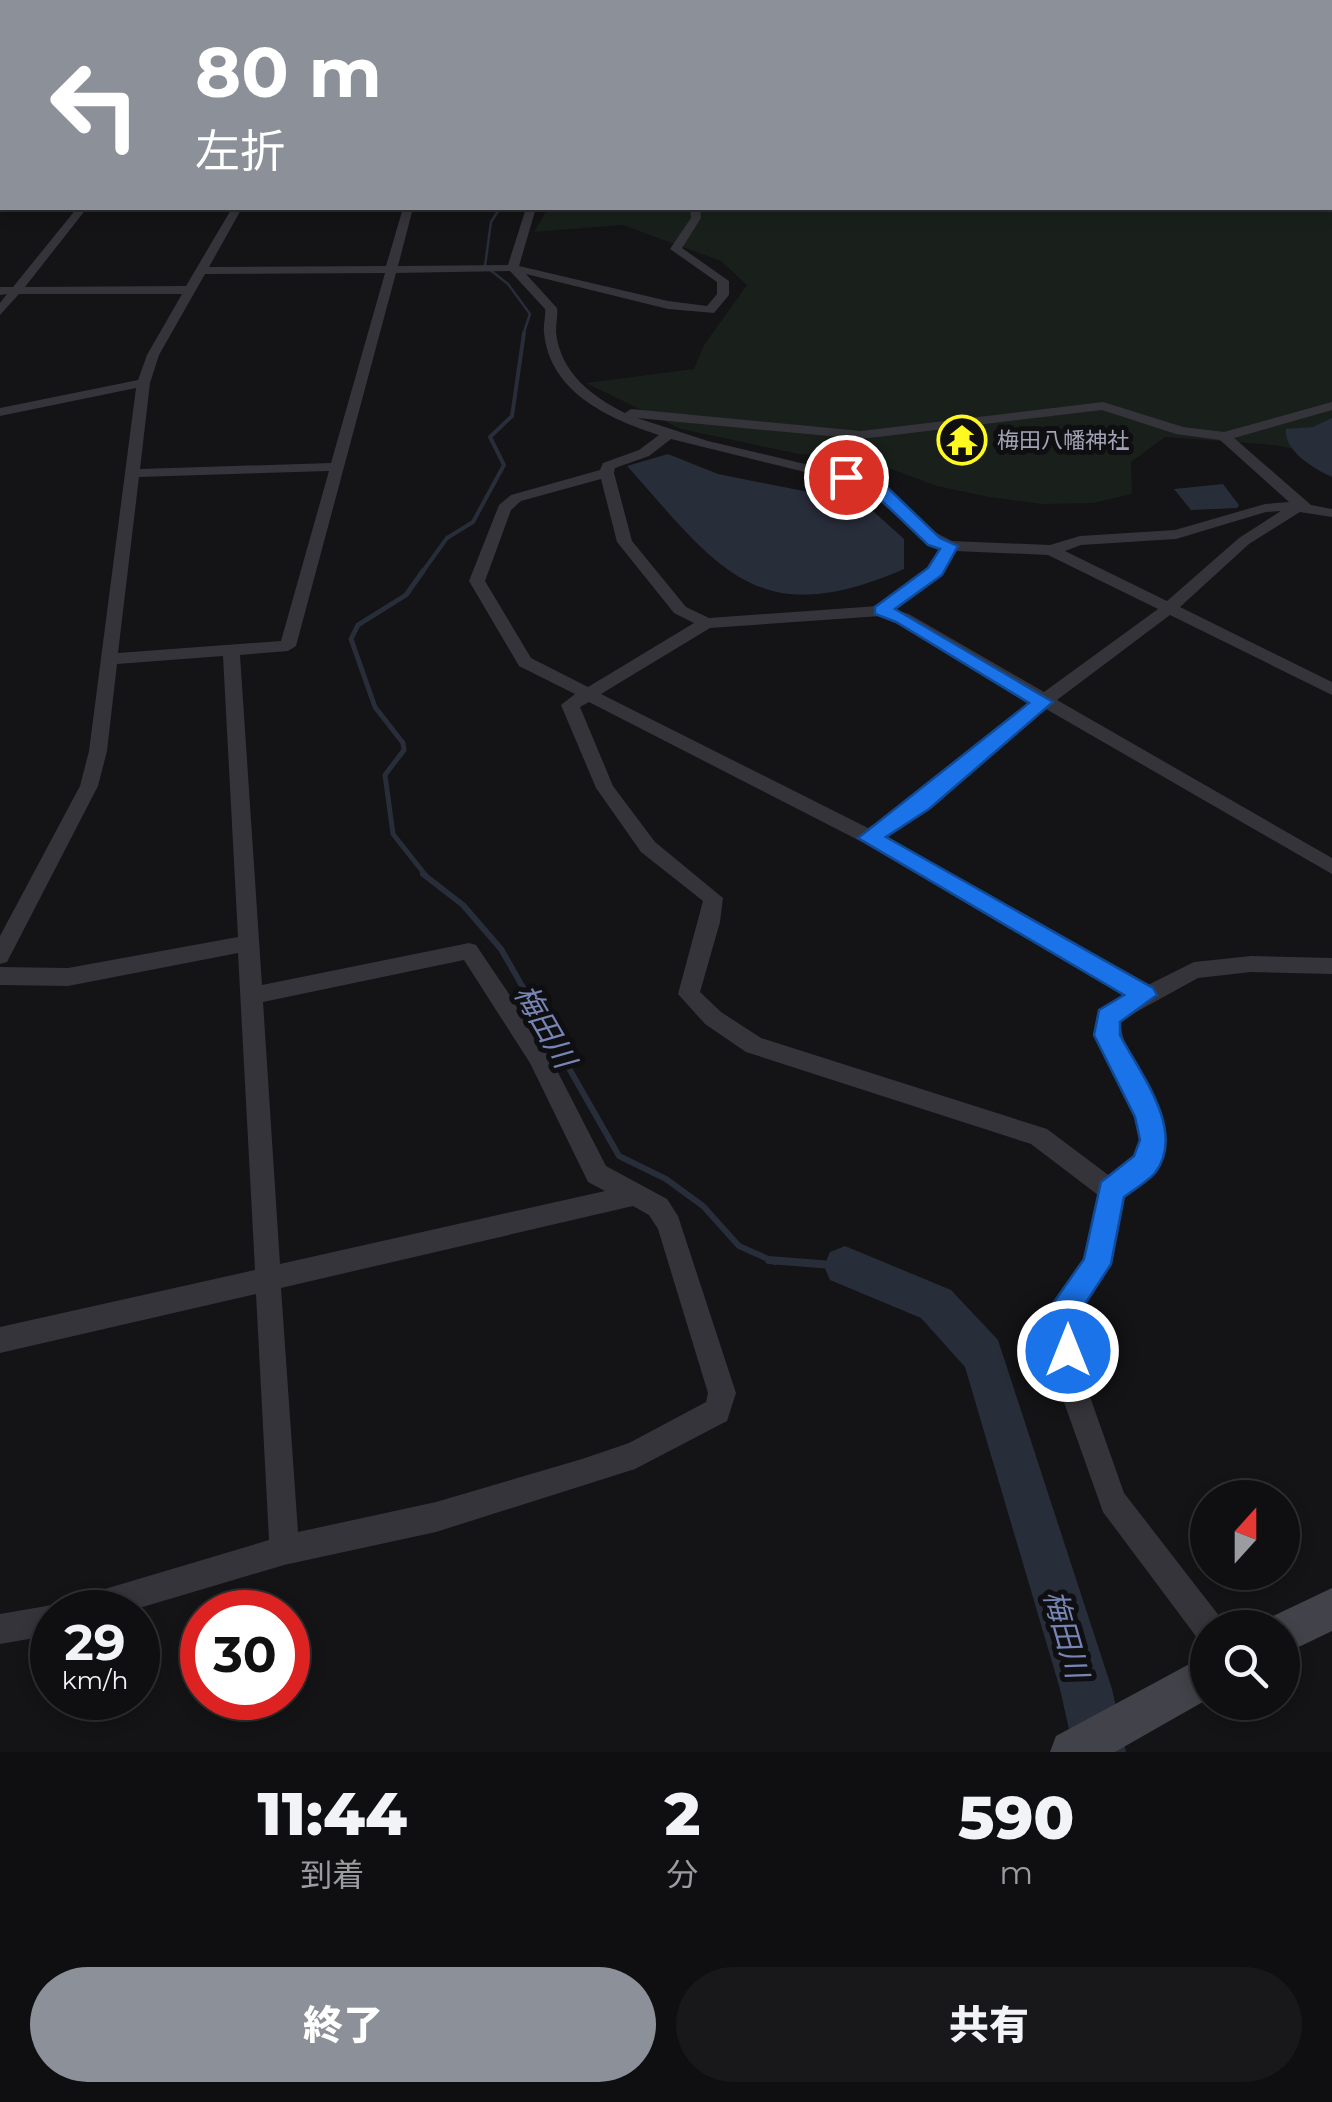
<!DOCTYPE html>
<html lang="ja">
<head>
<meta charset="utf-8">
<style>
  :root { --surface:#0f0e10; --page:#181719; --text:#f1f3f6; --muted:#9b9c9f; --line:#2f2e30; --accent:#8c9099 }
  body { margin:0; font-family:Montserrat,"Noto Sans JP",sans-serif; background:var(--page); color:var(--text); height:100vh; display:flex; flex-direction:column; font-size:38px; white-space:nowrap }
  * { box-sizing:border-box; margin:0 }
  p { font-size:32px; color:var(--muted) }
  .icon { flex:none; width:55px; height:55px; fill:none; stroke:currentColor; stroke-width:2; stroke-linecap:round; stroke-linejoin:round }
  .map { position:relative; height:1752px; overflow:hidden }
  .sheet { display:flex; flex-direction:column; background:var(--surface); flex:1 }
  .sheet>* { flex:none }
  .hud { position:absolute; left:0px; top:0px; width:1332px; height:210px; box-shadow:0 5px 15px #0003,0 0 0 2px var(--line); background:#8c9099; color:#fff; overflow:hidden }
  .needle { width:65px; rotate:21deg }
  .buttons { position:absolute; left:1190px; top:1480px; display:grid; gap:20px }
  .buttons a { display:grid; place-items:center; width:110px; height:110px; border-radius:50%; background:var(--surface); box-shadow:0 5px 15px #0003,0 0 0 2px var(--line); font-size:50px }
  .speed { position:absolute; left:30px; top:1590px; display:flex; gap:20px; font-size:50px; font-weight:700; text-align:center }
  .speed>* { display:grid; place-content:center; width:130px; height:130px; border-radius:50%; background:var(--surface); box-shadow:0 5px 15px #0003,0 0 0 2px var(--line); line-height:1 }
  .speed small { font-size:25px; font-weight:400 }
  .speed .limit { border:15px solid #d22; background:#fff; color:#111 }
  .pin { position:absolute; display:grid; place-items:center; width:85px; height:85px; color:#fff; margin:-42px; border:5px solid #fff; border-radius:50%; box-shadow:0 2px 10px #0007 }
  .me { position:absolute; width:110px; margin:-55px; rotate:0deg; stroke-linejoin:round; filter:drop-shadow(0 0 8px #0008) }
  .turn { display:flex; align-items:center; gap:35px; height:210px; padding:0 30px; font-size:45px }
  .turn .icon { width:130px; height:130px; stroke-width:2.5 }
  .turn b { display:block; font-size:70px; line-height:85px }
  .eta { display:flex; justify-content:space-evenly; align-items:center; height:170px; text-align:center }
  .eta b { font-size:60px; font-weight:800; line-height:70px }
  .cta { display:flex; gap:20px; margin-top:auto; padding:20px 30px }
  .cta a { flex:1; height:115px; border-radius:60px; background:var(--accent); color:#fff; font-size:40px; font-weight:800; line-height:115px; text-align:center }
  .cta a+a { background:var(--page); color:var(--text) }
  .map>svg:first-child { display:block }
</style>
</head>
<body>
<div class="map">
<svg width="1332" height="1752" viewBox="0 0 1332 1752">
  <rect width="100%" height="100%" fill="#141315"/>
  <polygon fill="#19201c" points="510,0 1332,0 1332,456 1274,445 1165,437 1131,462 1132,494 1093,503 1043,504 989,497 937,486 859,457 799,454 681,429 586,383 694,369 704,345 747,285 721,261 623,225 534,232 548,208 1330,208 1330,2 507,2"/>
  <g fill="#282d3a">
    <path d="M1332,418v59c-18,-8 -49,-27 -46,-48l27,-2z"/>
    <path d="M668,454l50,20 146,29 40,36v30c-147,64 -185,0 -277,-103z"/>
    <polygon points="1223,484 1239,505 1237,508 1191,510 1174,489"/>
  </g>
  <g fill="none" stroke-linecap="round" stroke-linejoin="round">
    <polyline stroke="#282d3a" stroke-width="2.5" points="500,208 491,222 485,266 508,284 530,314 523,335"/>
    <polyline stroke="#282d3a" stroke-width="4" points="421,574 447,538 473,522 504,465 490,437 512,416 524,333"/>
    <polyline stroke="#282d3a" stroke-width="5" points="423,571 406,595 358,625 351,639 375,707 403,743 404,750 385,775 393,834 427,877"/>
    <polyline stroke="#282d3a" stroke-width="6" points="423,874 463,905 501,949 619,1156 666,1179 703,1206 739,1246 775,1262"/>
    <polyline stroke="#282d3a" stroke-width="8" points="769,1260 845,1266"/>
    <polygon fill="#282d3a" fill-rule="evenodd" points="845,1246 951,1290 998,1340 1112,1689 1126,1752 1074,1752 1060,1689 965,1367 921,1318 830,1280 824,1266 830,1252"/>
    <g fill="#35343a" fill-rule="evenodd">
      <polygon points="418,0 426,0 427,2 420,2"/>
      <rect x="0" y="101" width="2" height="6"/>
      <polygon points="0,153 2,154 2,164 0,163"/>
      <path d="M77,208h10l-62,79 161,-1 46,-78h10l-33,59 177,-1 17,-58h10l-15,58 110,-1 18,-57h10l-17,58 149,35 39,5 10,-12v-12l-47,-33 21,-31 -1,-10h10l1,10 -19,30 47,33v14l-15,18 -46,-4 -142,-35 31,34c1,8 -1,15 -1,24 4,40 35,64 69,81l6,-4 230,22 242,-29 80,25 41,5 108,-30v8l-98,28 77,67 21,4v8l-32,-5 -51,32 -69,63 152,75v13l-162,-80 -113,85 275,158v16l-286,-165 -118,99 -44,29 262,149 48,-24 57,-6 81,2v16l-81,-2 -53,6 -78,43c10,77 91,109 2,176l-12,67 -34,51 12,76 36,102 96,124 4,11h-16v15l-10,-4 -95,-127 -43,-121 -11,-79 36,-53 13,-64 -67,-51 -285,-92 -41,-28 -27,-30 25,-93 -62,-49 -45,-64 -35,-83 14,-11 -56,-28 -50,-85 30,-76 12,-10 89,-25 3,-7 36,-13 20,-15c-50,-16 -110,-43 -115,-103 -1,-8 2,-15 1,-23l-35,-38 -114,2 -100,373 -8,5 -48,4 22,330 207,-42 7,2 70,104 60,117 61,33 11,17 58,177 -9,28 -92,48 -199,63 -152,33 -158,47h-74v23l-52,9v-30l52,-9 11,6 4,-10 11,-4 191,-57 -13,-246 -256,59v-26l255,-57 -17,-317 -170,33 -68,-1v-18l68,1 170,-31 -15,-281 -106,8 -10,87 -9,35 -91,176 -7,2v-28l80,-150 9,-35 47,-363 -136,28v-8l138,-28 9,-25 35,-61h-163l-19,21v-12l7,-9 -7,1v-8h13zM385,273l-54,190 -191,6 10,-86 9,-28 46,-81zM1102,410l74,24 44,6 69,62 -24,2 -90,26 -95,6 -30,9 -98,-4 -19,-10 -61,-51 -164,-39 -71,-23 224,21zM671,439l191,47 60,52 19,10 -12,20 -51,38 -169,12 -23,-11 -54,-66 -18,-68 1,-5 34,-12zM329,471l-48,170 -163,12 21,-176zM601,479l16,63 57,71 20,10 -106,64 -57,-29 -46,-77 26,-71 10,-9zM1281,511l-42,27 -72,63 -102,-50 16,-6 95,-6 90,-27zM955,551l93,4 110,54 -114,83 -135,-78 -15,-4 47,-36zM881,616l16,6 136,79 -119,97 -46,30 -267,-134 109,-66zM589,702l273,140 265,154 -27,15 -3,6c5,39 52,97 42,133 -3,12 -18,20 -28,27l-64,-48 -286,-91 -40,-26 -21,-20 20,-70 3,-24 -68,-56 -42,-56 -33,-79zM464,960l66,103 58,119 17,9 -325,73 -17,-262zM633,1206l16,9 9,14 50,164 -2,9 -77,41 -47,16 -146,43 -138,30 -17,-244z"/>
    </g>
    <g fill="#42424a" fill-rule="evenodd">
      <polygon points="1332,1588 1332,1631 1282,1655 1282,1628 1264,1628 1267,1619"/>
      <polygon points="1208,1654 1208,1699 1115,1752 1050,1752 1056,1736"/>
    </g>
  </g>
  <path fill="#1a73e8" stroke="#114b97" stroke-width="2.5" d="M846,472l42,16 52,50 18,8 -16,29 -47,34 158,93 -124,107 -43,28 267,151 4,7 -37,27v13c19,37 67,96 35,138 -8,9 -22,17 -31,24l-13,67 -33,51 5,36 -4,11 -11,4 -10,-4 -11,-50 37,-53 17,-77 33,-26 6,-16 -5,-23 -41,-82 5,-25 25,-15 -266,-157 171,-135 -133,-81 -21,-8v-7l53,-39 12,-19 -12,-4 -51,-49 -37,-15v-7z"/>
  <defs>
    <g id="temple-ring" transform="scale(2.5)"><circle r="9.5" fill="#0f0e10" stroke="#fff821" stroke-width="1.5"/><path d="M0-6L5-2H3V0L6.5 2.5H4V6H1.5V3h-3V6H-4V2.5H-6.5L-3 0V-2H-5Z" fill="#fff821"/></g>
  </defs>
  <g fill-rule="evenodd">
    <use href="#temple-ring" x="962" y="440"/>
  </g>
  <g text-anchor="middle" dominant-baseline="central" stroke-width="10" stroke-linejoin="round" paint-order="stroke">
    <g font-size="22" fill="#a3a3b7" stroke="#0f0e10" text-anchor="start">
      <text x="997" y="440">梅田八幡神社</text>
    </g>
    <g font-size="30" font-style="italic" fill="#7785b5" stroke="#0f0e10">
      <text transform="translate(545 1026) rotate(60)">梅田川</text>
      <text transform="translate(1066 1634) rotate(74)">梅田川</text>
    </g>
  </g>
</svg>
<div class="buttons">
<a><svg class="needle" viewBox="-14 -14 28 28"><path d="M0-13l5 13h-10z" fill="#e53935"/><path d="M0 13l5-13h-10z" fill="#9b9c9f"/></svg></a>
<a><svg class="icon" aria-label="search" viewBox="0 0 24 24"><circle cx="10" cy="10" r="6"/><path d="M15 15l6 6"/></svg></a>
</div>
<div class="speed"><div>29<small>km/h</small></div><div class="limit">30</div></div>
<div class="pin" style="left:846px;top:477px;background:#d93025"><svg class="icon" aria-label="arrive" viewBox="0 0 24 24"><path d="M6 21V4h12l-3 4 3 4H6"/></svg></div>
<svg class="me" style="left:1068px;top:1351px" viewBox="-20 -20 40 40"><circle r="17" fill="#1a73e8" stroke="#fff" stroke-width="3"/><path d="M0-11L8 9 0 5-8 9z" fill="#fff"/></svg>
<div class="hud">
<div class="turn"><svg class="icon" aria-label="left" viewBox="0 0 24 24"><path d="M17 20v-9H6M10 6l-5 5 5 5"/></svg><div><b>80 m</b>左折</div></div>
</div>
</div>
<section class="sheet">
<div class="eta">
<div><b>11:44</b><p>到着</p></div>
<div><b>2</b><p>分</p></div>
<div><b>590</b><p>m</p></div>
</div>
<div class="cta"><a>終了</a><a>共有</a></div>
</section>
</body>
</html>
